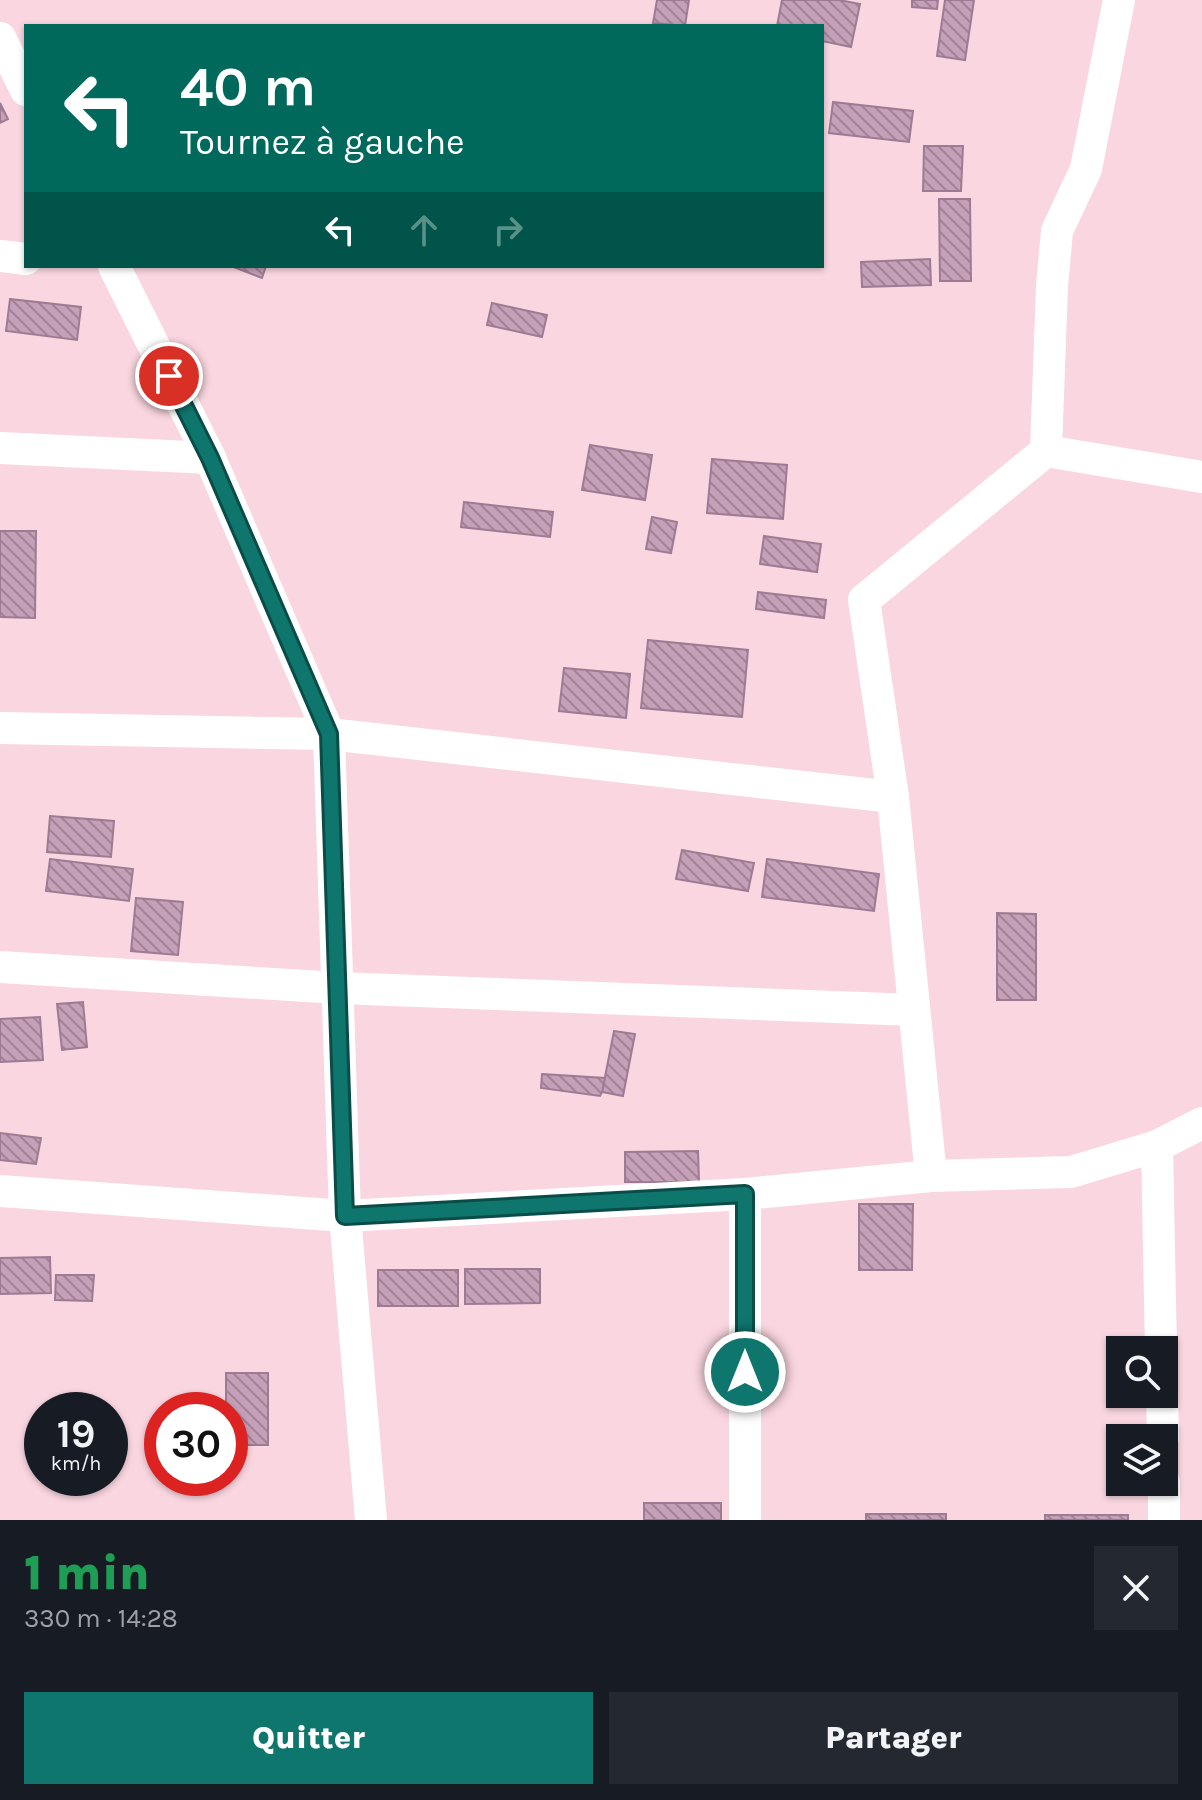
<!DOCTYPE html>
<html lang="fr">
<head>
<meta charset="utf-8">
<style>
  :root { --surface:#171b24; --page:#242831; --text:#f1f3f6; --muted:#9ea1a6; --accent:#0f766e }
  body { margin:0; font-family:Karla,sans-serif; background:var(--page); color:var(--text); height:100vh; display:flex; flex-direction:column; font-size:30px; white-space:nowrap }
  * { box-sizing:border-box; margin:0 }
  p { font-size:26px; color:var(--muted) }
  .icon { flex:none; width:44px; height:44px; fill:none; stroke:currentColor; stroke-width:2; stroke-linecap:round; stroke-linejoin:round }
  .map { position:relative; height:1520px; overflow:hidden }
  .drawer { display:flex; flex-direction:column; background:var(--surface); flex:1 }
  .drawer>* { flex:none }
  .top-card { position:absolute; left:24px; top:24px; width:800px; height:244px; border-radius:0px; box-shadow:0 2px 6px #0004; background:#00695c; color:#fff; overflow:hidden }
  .buttons { position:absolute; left:1106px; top:1336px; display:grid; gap:16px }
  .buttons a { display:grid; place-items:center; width:72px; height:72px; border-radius:0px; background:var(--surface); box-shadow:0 2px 6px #0004; font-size:40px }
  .speed { position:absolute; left:24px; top:1392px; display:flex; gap:16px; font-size:40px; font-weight:700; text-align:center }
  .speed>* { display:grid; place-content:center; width:104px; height:104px; border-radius:50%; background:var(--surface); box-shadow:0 2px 6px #0004; line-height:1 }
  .speed small { font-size:20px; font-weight:400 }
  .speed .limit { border:12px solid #d22; background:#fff; color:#111 }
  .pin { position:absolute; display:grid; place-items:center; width:68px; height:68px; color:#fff; margin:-34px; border:4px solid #fff; border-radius:50%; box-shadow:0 2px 8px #0007 }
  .me { position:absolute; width:88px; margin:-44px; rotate:0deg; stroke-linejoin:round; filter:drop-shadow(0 0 6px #0008) }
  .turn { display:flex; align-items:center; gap:28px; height:168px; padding:0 24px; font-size:36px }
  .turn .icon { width:104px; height:104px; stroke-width:2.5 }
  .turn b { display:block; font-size:56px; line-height:68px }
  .lanes { display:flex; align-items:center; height:76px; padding:0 24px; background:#0003; justify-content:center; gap:40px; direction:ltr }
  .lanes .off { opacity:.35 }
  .round { display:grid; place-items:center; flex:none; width:84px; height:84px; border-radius:0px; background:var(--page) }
  .headline { display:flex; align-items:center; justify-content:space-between; height:136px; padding:0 24px }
  h1 { font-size:48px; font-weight:800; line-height:60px; color:#1e9e55 }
  .primary-button { display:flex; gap:16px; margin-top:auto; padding:16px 24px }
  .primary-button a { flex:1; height:92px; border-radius:0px; background:var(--accent); color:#fff; font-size:32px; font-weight:800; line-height:92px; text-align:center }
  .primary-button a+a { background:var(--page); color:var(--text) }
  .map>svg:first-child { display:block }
</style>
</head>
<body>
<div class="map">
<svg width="1202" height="1520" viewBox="0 0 1202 1520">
  <defs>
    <pattern id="building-back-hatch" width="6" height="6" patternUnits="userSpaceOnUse" patternTransform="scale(2)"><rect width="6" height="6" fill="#c5a0b8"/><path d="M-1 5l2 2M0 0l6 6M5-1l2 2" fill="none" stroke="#a18396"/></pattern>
  </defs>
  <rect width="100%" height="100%" fill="#fad6e0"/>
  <g fill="url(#building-back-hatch)" stroke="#9e7b93" stroke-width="2">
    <polygon points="657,0 689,0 685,26 653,23"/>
    <polygon points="782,0 839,0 860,4 851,47 822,41 822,26 777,26"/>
    <polygon points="912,0 938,0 937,9 912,7"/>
    <polygon points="945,0 974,0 965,60 937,56"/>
    <polygon points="833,102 913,111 909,142 829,133"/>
    <polygon points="0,103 8,119 0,123"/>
    <polygon points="924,146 963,146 961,191 923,191"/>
    <polygon points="939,199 970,199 971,281 940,281"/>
    <polygon points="930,259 931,285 862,287 861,262"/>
    <polygon points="231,266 266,266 262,278"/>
    <polygon points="10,299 81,307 77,340 6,331"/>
    <polygon points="492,303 547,315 542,337 487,325"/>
    <polygon points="590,445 652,455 645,500 582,490"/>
    <polygon points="712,459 787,465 783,519 707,513"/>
    <polygon points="464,502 553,512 550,537 461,527"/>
    <polygon points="652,517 677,522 671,553 646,549"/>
    <polygon points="0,531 36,531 35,618 0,617"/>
    <polygon points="764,536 821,544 817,572 760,564"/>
    <polygon points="758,592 826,600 824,618 756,609"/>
    <polygon points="648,640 748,650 742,717 641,708"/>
    <polygon points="564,668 630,674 626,718 559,711"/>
    <polygon points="50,816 114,821 111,857 47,852"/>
    <polygon points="682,850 754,863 748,891 676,879"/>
    <polygon points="50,859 133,869 129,901 46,891"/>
    <polygon points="767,859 879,874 874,911 762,897"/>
    <polygon points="136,898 183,902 178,955 131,951"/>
    <polygon points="997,913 1036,914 1036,1000 997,1000"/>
    <polygon points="83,1002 87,1047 62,1050 57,1004"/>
    <polygon points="40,1017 43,1060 0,1062 0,1019"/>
    <polygon points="614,1031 635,1034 623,1096 602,1092"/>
    <polygon points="542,1074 605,1078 602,1092 600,1096 541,1088"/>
    <polygon points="0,1133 41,1138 36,1164 0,1160"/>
    <polygon points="698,1151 699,1182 625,1182 625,1152"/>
    <polygon points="859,1204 913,1204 912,1270 859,1270"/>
    <polygon points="50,1257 51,1293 0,1294 0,1258"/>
    <polygon points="465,1269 540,1269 540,1303 465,1304"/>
    <rect x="378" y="1270" width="80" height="36"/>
    <polygon points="56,1275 94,1275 92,1301 55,1300"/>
    <polygon points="226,1373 268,1373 268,1445 230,1445 230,1410 226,1410"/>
    <rect x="644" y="1503" width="77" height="17"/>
    <rect x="866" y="1514" width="80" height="6"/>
    <rect x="1045" y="1515" width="83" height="5"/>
  </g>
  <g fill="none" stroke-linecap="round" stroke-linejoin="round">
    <g stroke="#fff" stroke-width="32">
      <polyline points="0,38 26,90"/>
      <polyline points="0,256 26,259"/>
      <polyline points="114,266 210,458 329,734 893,797"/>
      <polyline points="0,448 210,458"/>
      <polyline points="1046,451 1202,477"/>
      <polyline points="0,728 329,734 345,1216 371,1520"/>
      <polyline points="0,967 338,988 914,1010"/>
      <polyline points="1157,1146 1161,1350"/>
      <polyline points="931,1176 1071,1172 1157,1146 1202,1123"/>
      <polyline points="0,1191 345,1216 745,1194 931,1176 893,797 864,600 1046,451 1052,286 1057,231 1086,169 1119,0"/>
      <polyline points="1162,1394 1163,1438"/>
      <polyline points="1164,1482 1164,1520"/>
      <polyline points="745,1520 745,1194"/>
    </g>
  </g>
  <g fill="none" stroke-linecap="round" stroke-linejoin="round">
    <g stroke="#0a4d48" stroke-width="20">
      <polyline id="route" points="169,376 210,458 329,734 345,1216 745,1194 745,1372"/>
    </g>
    <use href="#route" stroke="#0f766e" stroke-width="14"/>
  </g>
</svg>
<div class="buttons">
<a><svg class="icon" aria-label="search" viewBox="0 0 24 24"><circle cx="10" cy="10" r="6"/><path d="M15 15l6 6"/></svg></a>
<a><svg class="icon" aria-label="layers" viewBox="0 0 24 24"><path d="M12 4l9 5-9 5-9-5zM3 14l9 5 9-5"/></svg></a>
</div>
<div class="speed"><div>19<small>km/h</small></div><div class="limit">30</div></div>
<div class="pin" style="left:169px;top:376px;background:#d93025"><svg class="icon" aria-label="arrive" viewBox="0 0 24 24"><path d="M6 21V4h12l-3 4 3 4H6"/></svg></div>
<svg class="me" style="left:745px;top:1372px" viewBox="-20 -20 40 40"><circle r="17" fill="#0f766e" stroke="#fff" stroke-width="3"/><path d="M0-11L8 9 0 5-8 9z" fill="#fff"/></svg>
<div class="top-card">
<div class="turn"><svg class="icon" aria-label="left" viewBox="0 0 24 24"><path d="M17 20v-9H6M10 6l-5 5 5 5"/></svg><div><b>40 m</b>Tournez à gauche</div></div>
<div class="lanes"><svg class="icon" aria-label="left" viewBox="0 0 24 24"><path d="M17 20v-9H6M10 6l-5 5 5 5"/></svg><svg class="icon off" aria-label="ahead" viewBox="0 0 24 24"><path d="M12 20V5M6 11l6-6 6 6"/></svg><svg class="icon off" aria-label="right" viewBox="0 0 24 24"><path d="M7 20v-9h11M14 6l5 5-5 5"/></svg></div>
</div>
</div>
<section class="drawer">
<div class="headline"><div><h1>1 min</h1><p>330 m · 14:28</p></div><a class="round"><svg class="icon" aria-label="close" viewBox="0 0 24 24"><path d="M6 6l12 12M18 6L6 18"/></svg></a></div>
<div class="primary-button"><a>Quitter</a><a>Partager</a></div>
</section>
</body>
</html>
